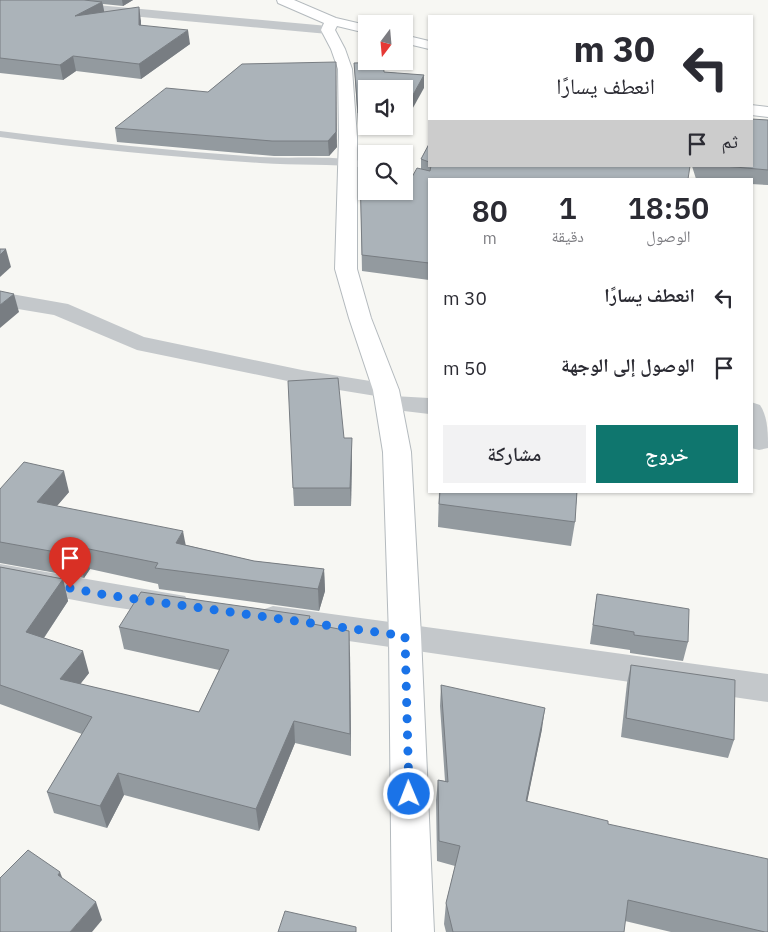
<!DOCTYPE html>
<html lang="ar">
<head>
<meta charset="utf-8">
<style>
  :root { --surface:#fff; --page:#f2f2f3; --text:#2b2b33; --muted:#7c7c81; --accent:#0f766e }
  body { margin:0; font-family:"IBM Plex Sans","Noto Naskh Arabic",sans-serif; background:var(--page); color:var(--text); direction:rtl; height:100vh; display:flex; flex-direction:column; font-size:19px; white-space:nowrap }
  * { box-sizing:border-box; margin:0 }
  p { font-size:16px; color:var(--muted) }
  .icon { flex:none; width:28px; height:28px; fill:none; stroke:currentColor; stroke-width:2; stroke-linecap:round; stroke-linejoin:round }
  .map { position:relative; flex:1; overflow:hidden; direction:ltr }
  .details { position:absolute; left:428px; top:178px; width:325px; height:315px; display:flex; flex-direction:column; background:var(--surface); border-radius:0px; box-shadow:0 1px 4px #0004; direction:rtl }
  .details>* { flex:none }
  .hud { position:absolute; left:428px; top:15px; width:325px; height:152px; border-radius:0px; box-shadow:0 1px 4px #0004; direction:rtl; background:#fff; color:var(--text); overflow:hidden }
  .needle { width:32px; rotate:196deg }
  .controls { position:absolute; left:358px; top:15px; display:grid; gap:10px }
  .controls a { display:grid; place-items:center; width:55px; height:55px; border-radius:0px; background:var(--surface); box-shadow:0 1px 4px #0004; font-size:25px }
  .pin { position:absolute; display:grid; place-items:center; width:42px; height:42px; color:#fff; margin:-51px -21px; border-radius:50% 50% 50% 0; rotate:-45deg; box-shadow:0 0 5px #0007 }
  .pin .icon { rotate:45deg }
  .me { position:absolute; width:55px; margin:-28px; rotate:359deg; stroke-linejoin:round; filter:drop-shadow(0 0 4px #0008) }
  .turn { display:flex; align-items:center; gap:18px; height:105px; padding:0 15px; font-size:22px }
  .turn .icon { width:65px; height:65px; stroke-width:2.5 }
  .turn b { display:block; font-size:35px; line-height:42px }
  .then { display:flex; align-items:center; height:48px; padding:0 15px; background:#0003; gap:10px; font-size:19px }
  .eta { display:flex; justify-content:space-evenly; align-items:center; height:85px; text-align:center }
  .eta b { font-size:30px; font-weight:600; line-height:35px }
  .action { display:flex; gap:10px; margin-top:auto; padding:10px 15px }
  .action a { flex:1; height:58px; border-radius:0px; background:var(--accent); color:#fff; font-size:20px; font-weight:600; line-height:58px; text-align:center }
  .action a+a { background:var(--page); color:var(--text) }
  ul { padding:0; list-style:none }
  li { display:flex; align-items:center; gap:15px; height:70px; padding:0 15px }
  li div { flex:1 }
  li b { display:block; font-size:19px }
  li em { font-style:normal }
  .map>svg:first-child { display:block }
</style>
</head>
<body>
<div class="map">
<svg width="768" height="932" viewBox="0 0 768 932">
  <rect width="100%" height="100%" fill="#f7f7f3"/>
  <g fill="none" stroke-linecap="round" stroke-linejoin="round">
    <g stroke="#b4babe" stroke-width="2">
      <g id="secondary">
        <polygon points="277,0 294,0 336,18 366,25 366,33 337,26 335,30 345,49 352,69 357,137 357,269 371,318 399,390 411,452 421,636 434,932 392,932 389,636 383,452 373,390 349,318 335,269 339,137 338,69 331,49 321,30 324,23 278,3"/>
        <polygon points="404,35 429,41 429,49 404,43"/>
        <polygon points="751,105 768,107 768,117 751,115"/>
      </g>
    </g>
    <g fill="#c4c8cb" fill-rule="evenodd">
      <path d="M0,131c86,11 173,20 260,26 36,2 71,-2 106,5v6c-35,-5 -70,-2 -106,-5 -87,-6 -174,-14 -260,-26z"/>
      <polygon points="404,172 430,179 429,185 404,178"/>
    </g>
    <g fill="#c4c8cb" fill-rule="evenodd">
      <polygon points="0,0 42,0 328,26 335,30 328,34 0,4"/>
      <polygon points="0,292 68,304 144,337 302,370 395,385 399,390 393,396 429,398 429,414 379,408 375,403 382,397 302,384 137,350 54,315 0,306"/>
      <path d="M751,402l9,3c8,12 8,28 8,43l-9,2 -8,-2z"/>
      <polygon points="0,564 185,596 190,604 185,612 174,616 106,606 0,586"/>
      <polygon points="273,606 768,674 768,702 273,630 262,626 257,618 262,610"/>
    </g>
    <use href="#secondary" fill="#fff" fill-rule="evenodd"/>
  </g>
  <g fill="#939a9f">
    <polygon points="0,0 133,0 123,6 103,4 104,12 141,21 141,25 190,44 141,79 76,71 63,80 0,73"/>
    <polygon points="354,63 384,72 424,75 424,88 366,89 366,126 403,126 400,130 358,126"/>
    <polygon points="242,64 337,147 329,156 274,156 117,142 115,128 208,92"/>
    <polygon points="768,120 768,185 751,184 751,179 696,179 692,166 751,166"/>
    <polygon points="429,144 429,166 691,166 429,179 429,280 362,271 360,170 412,177 421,169 421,159"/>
    <polygon points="344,438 352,456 351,506 294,506 293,488"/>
    <polygon points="0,489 69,492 57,506 186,545 254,561 324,569 325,591 319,611 159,589 158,584 90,569 84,578 0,563"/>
    <polygon points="439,491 577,491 575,522 571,546 438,527"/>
    <polygon points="0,567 63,579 68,601 44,638 89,673 80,684 199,712 219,670 124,649 119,627 310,624 350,653 351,756 295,743 259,831 124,795 107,828 54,813 47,792 82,734 0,704"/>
    <polygon points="597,594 688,642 683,661 630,653 630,650 590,644"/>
    <polygon points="631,665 734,740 728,758 621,737 627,683"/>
    <polygon points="441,685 542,729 527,801 608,824 768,932 671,932 625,921 624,932 446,932 444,924 446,903 455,866 437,861 436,800 438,780 445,781 440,706"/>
  </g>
  <g fill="#787d82">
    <polygon points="122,0 133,0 123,6"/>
    <polygon points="102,2 105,15 75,16"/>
    <polygon points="139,7 141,21 141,40 139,25"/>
    <polygon points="188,30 190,44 141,79 139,64"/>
    <polygon points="73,56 76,71 63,80 60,65"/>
    <polygon points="336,62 337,147 329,156 328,141"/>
    <polygon points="424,75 424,88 404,124 404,111"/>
    <polygon points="6,249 11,267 0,277 0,255"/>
    <polygon points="14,294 19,312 0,328 0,305"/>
    <polygon points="352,438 352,456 351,506 350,488"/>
    <polygon points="64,471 69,492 42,523 37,502"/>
    <polygon points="183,531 187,552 176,543"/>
    <polygon points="84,548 90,569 84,578 78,556"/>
    <polygon points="324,569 325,591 319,611 318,589"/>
    <polygon points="63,579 68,601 33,654 26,632"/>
    <polygon points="349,631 350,653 351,756 350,734"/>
    <polygon points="83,651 89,673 67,701 60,679"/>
    <polygon points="545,708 542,729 523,822 526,801"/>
    <polygon points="294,721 295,743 259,831 256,809"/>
    <polygon points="118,773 124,795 107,828 100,806"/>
    <polygon points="60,872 67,890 58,875"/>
    <polygon points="96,902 102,920 92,932 70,932"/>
  </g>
  <g fill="#abb3b9" stroke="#787d82">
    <polygon points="0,0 84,0 102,2 75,16 139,7 139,25 188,30 139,64 73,56 60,65 0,58"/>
    <polygon points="336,62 336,132 328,141 272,141 115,128 166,88 208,92 242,64"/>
    <polygon points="383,62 384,72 424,75 404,111 404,89 366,89 366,113 358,113 354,63"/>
    <polygon points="751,119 768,120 768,170 724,166 751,166"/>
    <polygon points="429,144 429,162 421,159"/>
    <polygon points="431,166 690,166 688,179 429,179 429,263 362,255 360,170 366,171 366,191 404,191 404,176 412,177 417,168 430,171"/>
    <polygon points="0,249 6,249 0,255"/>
    <polygon points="0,291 14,294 0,305"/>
    <polygon points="338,378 344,438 352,438 350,488 293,488 288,381"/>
    <polygon points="24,462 64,471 37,502 183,531 176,543 254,561 324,569 318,589 155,568 158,563 84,548 78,556 0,542 0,489"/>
    <polygon points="440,491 577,491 575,522 439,504"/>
    <polygon points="0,567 63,579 26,632 83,651 60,679 199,712 229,650 119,627 141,592 310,616 308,623 349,631 350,734 294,721 256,809 118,773 100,806 47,792 92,717 0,685"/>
    <polygon points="597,594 689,609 688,642 634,635 634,632 593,625"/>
    <polygon points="631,665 735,680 734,740 626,718"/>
    <polygon points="441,685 545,708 526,801 608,821 608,824 768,859 768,932 765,932 628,900 624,932 453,932 446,903 460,846 439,841 438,780 448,782"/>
    <polygon points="28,850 60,872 58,875 96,902 70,932 0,932 0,878"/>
    <polygon points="285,911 356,927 356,932 278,932"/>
  </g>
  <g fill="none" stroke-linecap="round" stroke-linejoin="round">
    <polyline stroke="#1a73e8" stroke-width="9" stroke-dasharray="0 16.2" points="70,588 106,595 405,636 409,794"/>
  </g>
</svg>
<div class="controls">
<a><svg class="needle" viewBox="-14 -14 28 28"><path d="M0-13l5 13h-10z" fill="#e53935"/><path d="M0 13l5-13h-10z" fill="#7c7c81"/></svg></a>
<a><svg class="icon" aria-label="sound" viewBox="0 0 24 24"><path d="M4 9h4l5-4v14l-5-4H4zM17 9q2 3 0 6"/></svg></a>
<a><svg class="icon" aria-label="search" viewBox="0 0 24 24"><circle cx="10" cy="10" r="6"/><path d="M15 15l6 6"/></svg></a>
</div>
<div class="pin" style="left:70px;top:588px;background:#d93025"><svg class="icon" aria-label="arrive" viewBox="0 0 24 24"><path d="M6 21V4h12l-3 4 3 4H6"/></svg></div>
<svg class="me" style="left:409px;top:794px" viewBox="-20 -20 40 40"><circle r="17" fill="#1a73e8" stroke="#fff" stroke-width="3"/><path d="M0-11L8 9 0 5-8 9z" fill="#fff"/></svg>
<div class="hud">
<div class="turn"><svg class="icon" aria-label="left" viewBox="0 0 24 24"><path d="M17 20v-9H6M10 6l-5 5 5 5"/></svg><div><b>30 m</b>انعطف يسارًا</div></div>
<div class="then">ثم<svg class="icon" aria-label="arrive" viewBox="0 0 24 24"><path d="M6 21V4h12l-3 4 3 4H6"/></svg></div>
</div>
<section class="details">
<div class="eta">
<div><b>18:50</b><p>الوصول</p></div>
<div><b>1</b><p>دقيقة</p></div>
<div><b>80</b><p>m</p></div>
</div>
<ul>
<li><svg class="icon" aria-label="left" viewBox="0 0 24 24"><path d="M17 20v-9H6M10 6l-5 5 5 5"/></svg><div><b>انعطف يسارًا</b></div><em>30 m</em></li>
<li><svg class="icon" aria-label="arrive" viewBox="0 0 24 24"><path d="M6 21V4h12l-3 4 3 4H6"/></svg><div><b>الوصول إلى الوجهة</b></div><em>50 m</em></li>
</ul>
<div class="action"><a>خروج</a><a>مشاركة</a></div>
</section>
</div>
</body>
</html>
